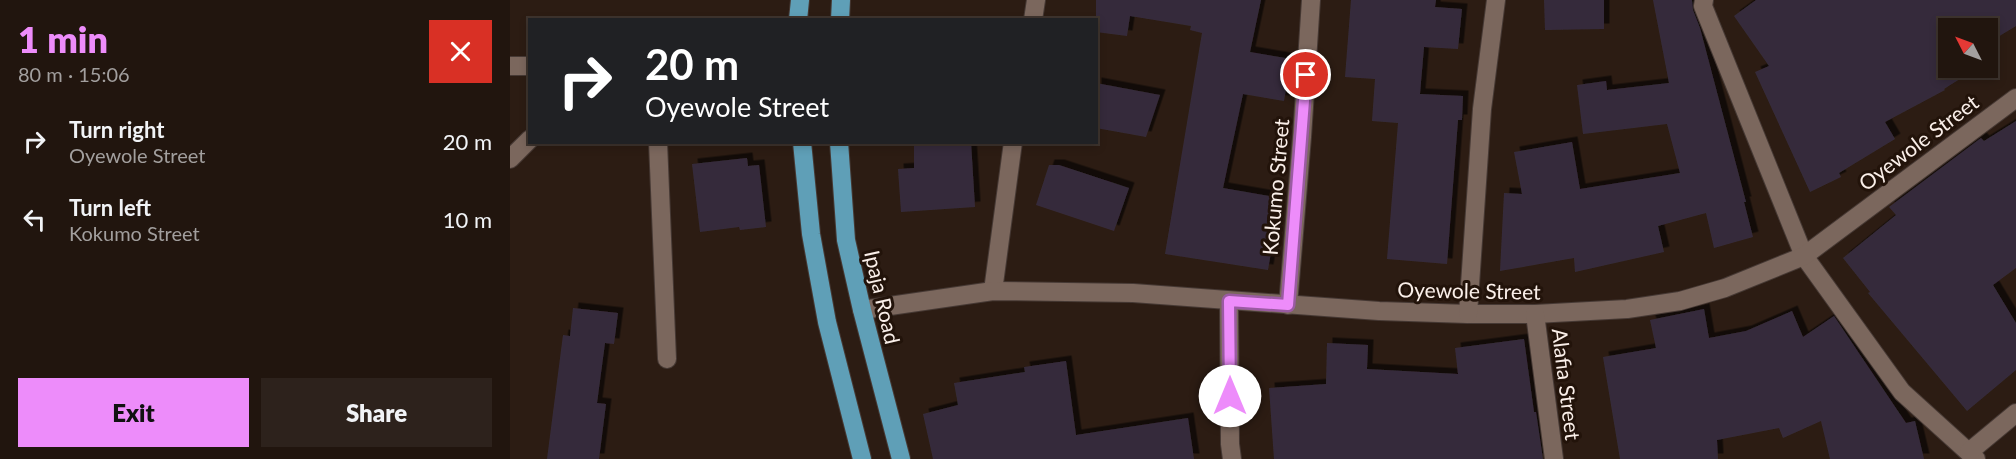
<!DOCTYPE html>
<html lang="en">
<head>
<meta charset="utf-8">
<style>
  :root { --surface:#21150e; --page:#2d221c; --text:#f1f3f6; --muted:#a29f9e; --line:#3e342e; --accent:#ed8cfa }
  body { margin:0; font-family:Lato,sans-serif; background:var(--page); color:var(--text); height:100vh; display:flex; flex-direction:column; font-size:22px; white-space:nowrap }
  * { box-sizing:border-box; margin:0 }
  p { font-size:20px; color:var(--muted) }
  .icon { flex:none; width:33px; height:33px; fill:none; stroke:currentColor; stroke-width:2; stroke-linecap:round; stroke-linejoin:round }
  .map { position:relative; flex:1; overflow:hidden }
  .side { display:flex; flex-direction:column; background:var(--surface); width:510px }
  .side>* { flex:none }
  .banner { position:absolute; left:18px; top:18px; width:570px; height:126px; border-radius:0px; box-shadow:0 3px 9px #0003,0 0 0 2px var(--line); background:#202124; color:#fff; overflow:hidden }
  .needle { width:39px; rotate:312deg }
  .buttons { position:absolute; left:1428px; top:18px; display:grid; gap:12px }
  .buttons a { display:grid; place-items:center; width:60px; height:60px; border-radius:0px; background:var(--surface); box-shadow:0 3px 9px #0003,0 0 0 2px var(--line); font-size:30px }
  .pin { position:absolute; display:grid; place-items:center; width:51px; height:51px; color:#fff; margin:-26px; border:3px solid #fff; border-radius:50%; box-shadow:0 2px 6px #0007 }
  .me { position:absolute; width:66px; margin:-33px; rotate:0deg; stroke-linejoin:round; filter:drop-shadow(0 0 4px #0008) }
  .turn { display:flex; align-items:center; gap:21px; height:126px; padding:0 18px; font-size:27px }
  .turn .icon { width:78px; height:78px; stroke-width:2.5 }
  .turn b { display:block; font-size:42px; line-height:51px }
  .round { display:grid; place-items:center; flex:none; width:63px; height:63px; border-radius:0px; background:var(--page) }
  .overview { display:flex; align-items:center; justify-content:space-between; height:102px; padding:0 18px }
  h1 { font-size:36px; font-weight:800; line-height:45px; color:var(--accent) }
  .cta { display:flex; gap:12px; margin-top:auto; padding:12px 18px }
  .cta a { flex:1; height:69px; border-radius:0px; background:var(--accent); color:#111; font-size:24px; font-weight:800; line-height:69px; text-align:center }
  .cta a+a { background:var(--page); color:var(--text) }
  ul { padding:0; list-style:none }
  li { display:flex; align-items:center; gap:18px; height:78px; padding:0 18px }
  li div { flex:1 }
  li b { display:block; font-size:22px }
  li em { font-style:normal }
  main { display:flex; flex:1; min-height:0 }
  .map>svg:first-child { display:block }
</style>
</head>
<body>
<main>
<section class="side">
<div class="overview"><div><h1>1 min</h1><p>80 m · 15:06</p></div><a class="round" style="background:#d93025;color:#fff"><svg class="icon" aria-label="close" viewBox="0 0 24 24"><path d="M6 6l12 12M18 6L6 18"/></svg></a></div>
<ul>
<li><svg class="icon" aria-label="right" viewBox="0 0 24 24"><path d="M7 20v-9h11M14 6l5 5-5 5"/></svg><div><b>Turn right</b><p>Oyewole Street</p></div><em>20 m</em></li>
<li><svg class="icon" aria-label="left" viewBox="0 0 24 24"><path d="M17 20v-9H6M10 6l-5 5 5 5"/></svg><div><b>Turn left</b><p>Kokumo Street</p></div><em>10 m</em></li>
</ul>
<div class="cta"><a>Exit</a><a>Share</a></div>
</section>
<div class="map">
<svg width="1506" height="459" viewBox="0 0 1506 459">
  <defs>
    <filter id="shadow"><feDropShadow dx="5.5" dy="-5.5" stdDeviation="0" flood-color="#0009"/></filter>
  </defs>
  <rect width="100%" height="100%" fill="#2c1c13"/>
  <g fill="#362c3b" filter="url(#shadow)">
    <polygon points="586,0 751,0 740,52 781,59 774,101 733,94 713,188 770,198 758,270 655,254 692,33 680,30 681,26 620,16 617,36 586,32"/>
    <polygon points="841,0 926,0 925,7 952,9 948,49 914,47 910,94 953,96 952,120 948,120 937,264 877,259 888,123 862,121 865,79 835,77"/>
    <polygon points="1034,0 1094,0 1094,29 1035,30"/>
    <polygon points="1143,0 1182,0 1183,10 1190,28 1236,202 1234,202 1243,237 1204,248 1196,213 1148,226 1154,252 1065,272 1064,258 990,271 994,193 1012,194 1004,152 1062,142 1070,189 1170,173 1157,124 1073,134 1067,85 1096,81 1097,90 1159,83"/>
    <polygon points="1246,0 1506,0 1506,26 1478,43 1478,28 1438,28 1438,65 1435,68 1467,68 1434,89 1435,90 1375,122 1385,139 1329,173 1331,177 1300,192 1245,72 1259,66 1224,16"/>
    <polygon points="586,83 650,95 636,137 586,128"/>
    <polygon points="1506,121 1506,268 1483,285 1506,323 1506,370 1457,411 1358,293 1360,292 1333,258 1386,215 1379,207 1471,138 1474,141"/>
    <polygon points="404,142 461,142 465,207 391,212 388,169 404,168"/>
    <polygon points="237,158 238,166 249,165 256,227 230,230 229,227 190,232 182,164"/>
    <polygon points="539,165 549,165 619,188 604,231 526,205"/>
    <polygon points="63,308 108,313 104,344 95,343 87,403 96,404 89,459 37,459 53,335 60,336"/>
    <polygon points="1194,309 1199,338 1236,331 1282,311 1293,337 1324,316 1396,423 1405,421 1414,459 1320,459 1311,421 1273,438 1269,428 1207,440 1208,459 1110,459 1093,357 1146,348 1140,320"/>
    <polygon points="1014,339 1024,412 1026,412 1033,459 764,459 759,388 816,384 817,343 858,345 857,369 948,374 945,348"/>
    <polygon points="556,361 566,435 678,418 684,459 423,459 413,414 448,405 444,383 515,372 514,367"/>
  </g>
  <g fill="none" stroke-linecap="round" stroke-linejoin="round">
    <g stroke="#463934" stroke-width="20">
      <g id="minor">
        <polyline points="1194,0 1193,6 1294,256 1392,392 1466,459"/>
        <polyline points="523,20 526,0"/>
        <polyline points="0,66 20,66"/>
        <polyline points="148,142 157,359"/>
        <polyline points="0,159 20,139"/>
        <polyline points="483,291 503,142"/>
        <polyline points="719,301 720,444 722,459"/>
        <polyline points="778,305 792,137 801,0"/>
        <polyline points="352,310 483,291 623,293 869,311 958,314 1025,314 1117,309 1170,301 1215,288 1294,256 1506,98"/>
        <polyline points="958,314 972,109 986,0"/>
        <polyline points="1025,314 1044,459"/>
        <polyline points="1459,452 1506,413"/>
      </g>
    </g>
    <g stroke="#463934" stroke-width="20">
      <g id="major">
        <polyline points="288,20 290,0"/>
        <polyline points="330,20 331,0"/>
        <polyline points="292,142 301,234 317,322 352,459"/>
        <polyline points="329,142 336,240 352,310 391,459"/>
      </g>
    </g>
    <use href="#minor" stroke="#7b675d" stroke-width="18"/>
    <use href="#major" stroke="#5f9fb7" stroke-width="18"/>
  </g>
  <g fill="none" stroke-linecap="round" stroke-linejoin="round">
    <g stroke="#9a5ba2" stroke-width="15">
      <polyline id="route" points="720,396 719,301 778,305 796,75"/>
    </g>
    <use href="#route" stroke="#ed8cfa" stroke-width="10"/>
  </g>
  <g text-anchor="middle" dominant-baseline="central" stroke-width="6" stroke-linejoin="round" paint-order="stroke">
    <g font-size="21" fill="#faefe9" stroke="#22130a">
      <text transform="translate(1408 142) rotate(-37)">Oyewole Street</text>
      <text transform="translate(765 187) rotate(-85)">Kokumo Street</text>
      <text transform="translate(959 290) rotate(1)">Oyewole Street</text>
      <text transform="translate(373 297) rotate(77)">Ipaja Road</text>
      <text transform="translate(1057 384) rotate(83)">Alafia Street</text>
    </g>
  </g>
</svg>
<div class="buttons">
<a><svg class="needle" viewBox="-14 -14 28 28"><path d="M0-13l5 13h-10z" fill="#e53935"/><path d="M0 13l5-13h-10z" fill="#a29f9e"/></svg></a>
</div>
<div class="pin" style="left:796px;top:75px;background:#d93025"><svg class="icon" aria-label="arrive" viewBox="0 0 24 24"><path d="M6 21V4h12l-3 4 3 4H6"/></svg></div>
<svg class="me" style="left:720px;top:396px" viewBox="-20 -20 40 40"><circle r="19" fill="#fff"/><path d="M0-13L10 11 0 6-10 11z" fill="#ed8cfa"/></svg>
<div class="banner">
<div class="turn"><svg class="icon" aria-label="right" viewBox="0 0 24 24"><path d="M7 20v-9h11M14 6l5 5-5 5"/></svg><div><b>20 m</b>Oyewole Street</div></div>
</div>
</div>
</main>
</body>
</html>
